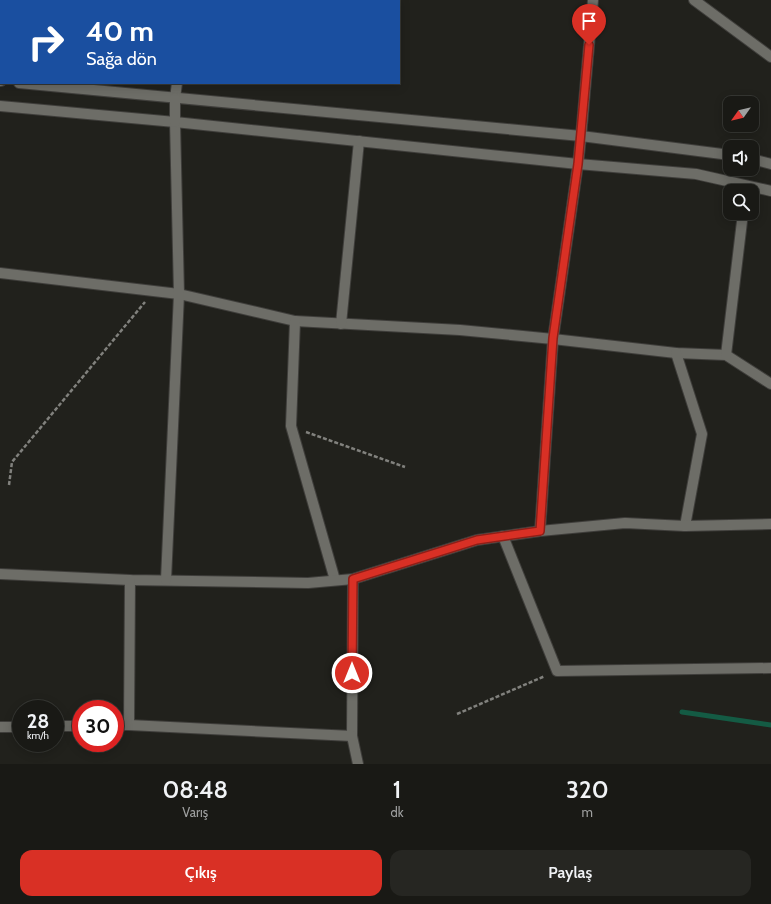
<!DOCTYPE html>
<html lang="tr">
<head>
<meta charset="utf-8">
<style>
  :root { --surface:#191915; --page:#262622; --text:#f1f3f6; --muted:#9fa0a0; --line:#373834; --accent:#d93025 }
  body { margin:0; font-family:Cabin,sans-serif; background:var(--page); color:var(--text); height:100vh; display:flex; flex-direction:column; font-size:15px; white-space:nowrap }
  * { box-sizing:border-box; margin:0 }
  p { font-size:13px; color:var(--muted) }
  .icon { flex:none; width:22px; height:22px; fill:none; stroke:currentColor; stroke-width:2; stroke-linecap:round; stroke-linejoin:round }
  .map { position:relative; height:764px; overflow:hidden }
  .details { display:flex; flex-direction:column; background:var(--surface); flex:1 }
  .details>* { flex:none }
  .banner { position:absolute; left:0px; top:0px; width:400px; height:84px; box-shadow:0 2px 10px #0003,0 0 0 1px var(--line); background:#1a4fa0; color:#fff; overflow:hidden }
  .needle { width:26px; rotate:236deg }
  .buttons { position:absolute; left:723px; top:96px; display:grid; gap:8px }
  .buttons a { display:grid; place-items:center; width:36px; height:36px; border-radius:8px; background:var(--surface); box-shadow:0 2px 10px #0003,0 0 0 1px var(--line); font-size:20px }
  .speed { position:absolute; left:12px; top:700px; display:flex; gap:8px; font-size:20px; font-weight:700; text-align:center }
  .speed>* { display:grid; place-content:center; width:52px; height:52px; border-radius:50%; background:var(--surface); box-shadow:0 2px 10px #0003,0 0 0 1px var(--line); line-height:1 }
  .speed small { font-size:10px; font-weight:400 }
  .speed .limit { border:6px solid #d22; background:#fff; color:#111 }
  .pin { position:absolute; display:grid; place-items:center; width:34px; height:34px; color:#fff; margin:-41px -17px; border-radius:50% 50% 50% 0; rotate:-45deg; box-shadow:0 0 4px #0007 }
  .pin .icon { rotate:45deg }
  .me { position:absolute; width:44px; margin:-22px; rotate:0deg; stroke-linejoin:round; filter:drop-shadow(0 0 3px #0008) }
  .turn { display:flex; align-items:center; gap:14px; height:84px; padding:0 20px; font-size:18px }
  .turn .icon { width:52px; height:52px; stroke-width:2.5 }
  .turn b { display:block; font-size:28px; line-height:34px }
  .eta { display:flex; justify-content:space-evenly; align-items:center; height:68px; text-align:center }
  .eta b { font-size:24px; font-weight:600; line-height:28px }
  .cta { display:flex; gap:8px; margin-top:auto; padding:8px 20px }
  .cta a { flex:1; height:46px; border-radius:12px; background:var(--accent); color:#fff; font-size:16px; font-weight:600; line-height:46px; text-align:center }
  .cta a+a { background:var(--page); color:var(--text) }
  .map>svg:first-child { display:block }
</style>
</head>
<body>
<div class="map">
<svg width="771" height="764" viewBox="0 0 771 764">
  <rect width="100%" height="100%" fill="#21211c"/>
  <g fill="none" stroke-linecap="round" stroke-linejoin="round">
    <polyline stroke="#145b44" stroke-width="5" points="682,712 771,725"/>
    <g stroke="#3f3e3b" stroke-width="12">
      <g id="minor">
        <polyline points="694,0 771,57"/>
        <polyline points="183,1 183,0"/>
        <polyline points="175,98 177,83"/>
        <polyline points="581,136 593,0"/>
        <polyline points="0,273 179,294 295,321 460,330 553,339 676,353 726,355 771,384"/>
        <polyline points="295,321 291,426 335,580"/>
        <polyline points="341,324 359,141"/>
        <polyline points="676,353 702,434 685,526"/>
        <polyline points="726,355 743,213"/>
        <polyline points="540,531 553,339 578,164"/>
        <polyline points="503,536 557,671 771,668"/>
        <polyline points="0,574 130,580 308,583 353,579 477,540 540,531 625,523 685,526 771,524"/>
        <polyline points="353,579 352,736 358,764"/>
        <polyline points="166,580 179,294 175,122"/>
        <polyline points="115,725 129,725 130,580"/>
        <polyline points="129,725 352,736"/>
        <polyline points="55,726 81,726"/>
        <polyline points="0,727 21,727"/>
      </g>
    </g>
    <g stroke="#3f3e3b" stroke-width="12">
      <g id="tertiary">
        <polyline points="0,81 1,81"/>
        <polyline points="19,83 581,136 730,155"/>
        <polyline points="0,106 175,122 578,164 696,174 771,191"/>
        <polyline points="175,122 175,98"/>
        <polyline points="752,159 771,164"/>
        <polyline points="578,164 581,136"/>
      </g>
    </g>
    <g stroke="#81817d" stroke-width="2.5" stroke-dasharray="4 2" stroke-linecap="butt">
      <polyline points="306,432 405,467"/>
      <polyline points="9,485 12,462 145,302"/>
      <polyline points="457,714 545,676"/>
    </g>
    <use href="#minor" stroke="#6d6d67" stroke-width="10"/>
    <use href="#tertiary" stroke="#6d6d67" stroke-width="10"/>
  </g>
  <g fill="none" stroke-linecap="round" stroke-linejoin="round">
    <g stroke="#8d1f18" stroke-width="10">
      <polyline id="route" points="352,673 353,579 477,540 540,531 553,338 578,164 589,45"/>
    </g>
    <use href="#route" stroke="#d93025" stroke-width="7"/>
  </g>
</svg>
<div class="buttons">
<a><svg class="needle" viewBox="-14 -14 28 28"><path d="M0-13l5 13h-10z" fill="#e53935"/><path d="M0 13l5-13h-10z" fill="#9fa0a0"/></svg></a>
<a><svg class="icon" aria-label="sound" viewBox="0 0 24 24"><path d="M4 9h4l5-4v14l-5-4H4zM17 9q2 3 0 6"/></svg></a>
<a><svg class="icon" aria-label="search" viewBox="0 0 24 24"><circle cx="10" cy="10" r="6"/><path d="M15 15l6 6"/></svg></a>
</div>
<div class="speed"><div>28<small>km/h</small></div><div class="limit">30</div></div>
<div class="pin" style="left:589px;top:45px;background:#d93025"><svg class="icon" aria-label="arrive" viewBox="0 0 24 24"><path d="M6 21V4h12l-3 4 3 4H6"/></svg></div>
<svg class="me" style="left:352px;top:673px" viewBox="-20 -20 40 40"><circle r="17" fill="#d93025" stroke="#fff" stroke-width="3"/><path d="M0-11L8 9 0 5-8 9z" fill="#fff"/></svg>
<div class="banner">
<div class="turn"><svg class="icon" aria-label="right" viewBox="0 0 24 24"><path d="M7 20v-9h11M14 6l5 5-5 5"/></svg><div><b>40 m</b>Sağa dön</div></div>
</div>
</div>
<section class="details">
<div class="eta">
<div><b>08:48</b><p>Varış</p></div>
<div><b>1</b><p>dk</p></div>
<div><b>320</b><p>m</p></div>
</div>
<div class="cta"><a>Çıkış</a><a>Paylaş</a></div>
</section>
</body>
</html>
